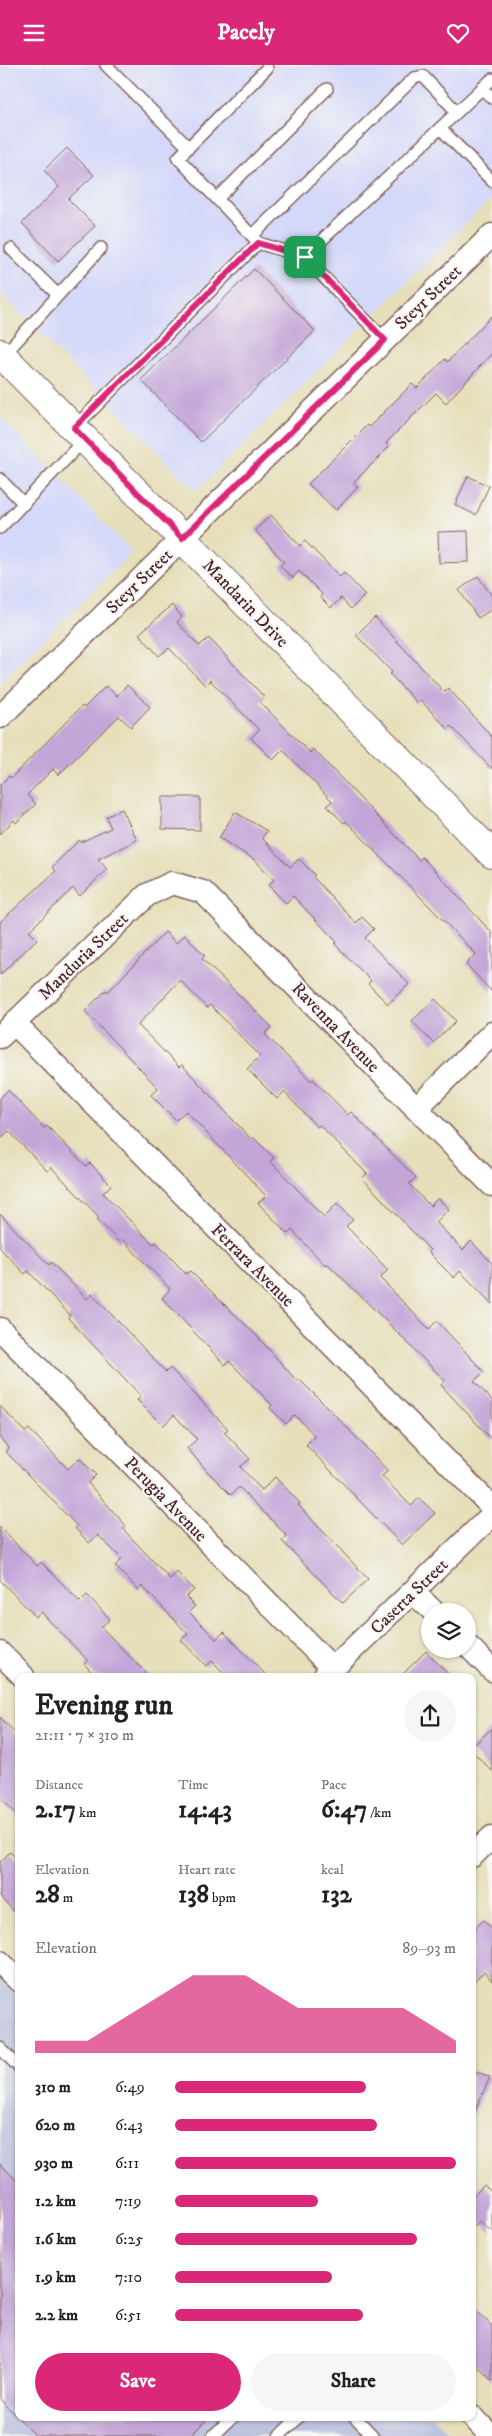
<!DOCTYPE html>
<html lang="en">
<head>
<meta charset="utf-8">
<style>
  body { margin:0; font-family:"IM FELL DW Pica",serif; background:#f6f6f6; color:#202124; height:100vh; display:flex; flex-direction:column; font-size:19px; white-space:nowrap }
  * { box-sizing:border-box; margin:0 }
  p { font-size:16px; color:#757577 }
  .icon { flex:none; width:28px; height:28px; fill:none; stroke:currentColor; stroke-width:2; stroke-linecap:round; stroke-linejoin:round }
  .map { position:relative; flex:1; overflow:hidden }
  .details { position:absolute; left:15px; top:1608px; width:461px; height:748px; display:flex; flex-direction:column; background:#fff; border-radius:10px; box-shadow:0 1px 4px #0004 }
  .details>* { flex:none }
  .controls { position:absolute; left:421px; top:1538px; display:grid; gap:10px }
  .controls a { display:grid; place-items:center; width:55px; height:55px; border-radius:50%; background:#fff; box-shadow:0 1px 4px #0004; font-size:25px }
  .pin { position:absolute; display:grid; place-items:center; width:42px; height:42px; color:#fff; margin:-21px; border-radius:10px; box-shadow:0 2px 8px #0006 }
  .round { display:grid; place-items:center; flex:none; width:52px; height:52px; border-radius:26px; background:#f6f6f6 }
  .overview { display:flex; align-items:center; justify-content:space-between; height:85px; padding:0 20px }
  h1 { font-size:28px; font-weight:700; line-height:38px }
  .stats { display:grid; grid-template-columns:repeat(3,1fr); gap:8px; height:85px; padding:5px 20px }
  .stats div { display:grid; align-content:center }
  .stats b { font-size:25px; font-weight:700 }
  .stats small { font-size:14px; font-weight:400 }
  .stats p { font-size:14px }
  .chart { height:140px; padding:10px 20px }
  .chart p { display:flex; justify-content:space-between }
  .chart svg { width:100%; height:90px; margin-top:5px; fill:#db2777; opacity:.7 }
  .button { display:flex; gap:10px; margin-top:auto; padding:10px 20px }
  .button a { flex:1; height:58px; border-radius:30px; background:#db2777; color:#fff; font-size:20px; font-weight:700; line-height:58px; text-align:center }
  .button a+a { background:#f6f6f6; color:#202124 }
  ul { padding:0 20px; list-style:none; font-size:16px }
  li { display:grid; grid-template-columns:80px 60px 1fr; align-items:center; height:38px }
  li i { height:12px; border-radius:6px; background:#db2777 }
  header { display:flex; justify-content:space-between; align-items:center; height:65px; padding:0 20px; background:#db2777; color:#fff; font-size:22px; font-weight:700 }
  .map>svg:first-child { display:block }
  .built { fill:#d4d8f9 }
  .industrial { fill:#bdc3de }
  .building { fill:#c3a6d8 }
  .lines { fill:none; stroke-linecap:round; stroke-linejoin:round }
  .service-casing { stroke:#81625d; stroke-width:14 }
  .minor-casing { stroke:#81625d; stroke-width:25 }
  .tertiary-casing { stroke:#81625d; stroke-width:30 }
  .service { stroke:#fff; stroke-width:11 }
  .minor { stroke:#fff; stroke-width:22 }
  .tertiary { stroke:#fff; stroke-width:28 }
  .route-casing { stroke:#fff; stroke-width:10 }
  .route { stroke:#db2777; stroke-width:6 }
  .labels { text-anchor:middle; stroke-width:4.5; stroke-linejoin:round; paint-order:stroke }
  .street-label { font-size:18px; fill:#4a1f2b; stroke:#f6f6f2 }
</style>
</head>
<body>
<header><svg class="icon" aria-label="menu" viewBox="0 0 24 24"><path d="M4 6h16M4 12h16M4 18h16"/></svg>Pacely<svg class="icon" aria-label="heart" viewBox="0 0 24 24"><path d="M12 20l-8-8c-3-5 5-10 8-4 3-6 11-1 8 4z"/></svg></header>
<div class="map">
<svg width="492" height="2371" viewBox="0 0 492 2371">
  <rect width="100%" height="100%" fill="#f6f6f2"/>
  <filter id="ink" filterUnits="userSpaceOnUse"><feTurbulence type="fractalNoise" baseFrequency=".02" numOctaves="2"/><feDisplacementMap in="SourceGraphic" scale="10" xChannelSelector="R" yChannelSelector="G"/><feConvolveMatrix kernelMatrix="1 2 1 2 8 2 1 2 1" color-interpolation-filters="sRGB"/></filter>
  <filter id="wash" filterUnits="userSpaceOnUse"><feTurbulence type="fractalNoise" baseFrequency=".0096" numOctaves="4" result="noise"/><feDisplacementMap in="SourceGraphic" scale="20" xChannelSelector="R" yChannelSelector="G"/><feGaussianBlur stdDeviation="1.12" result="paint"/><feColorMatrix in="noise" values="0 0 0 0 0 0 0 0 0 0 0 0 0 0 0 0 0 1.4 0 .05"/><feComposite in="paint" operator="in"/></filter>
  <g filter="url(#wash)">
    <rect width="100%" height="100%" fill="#e6dfba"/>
    <g class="built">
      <polygon points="0,0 492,0 492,133 196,426 0,228"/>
      <polygon points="0,351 132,487 0,617"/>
    </g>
    <polygon class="industrial" points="0,1914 19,1933 19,2351 432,2351 452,2371 0,2371"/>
    <g id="blocks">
      <g class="building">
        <polygon points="67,83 94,110 68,134 95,161 58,196 22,158 59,122 44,105"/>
        <polygon points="254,204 315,266 201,377 141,315"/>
        <polygon points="492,251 492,288 446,338 436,328 386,378 389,382 353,418 358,422 336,445 308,419 367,360 369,362 412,319 417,323 445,294 447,297"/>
        <polygon points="468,411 489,421 476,450 455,440"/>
        <polygon points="271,450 300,481 305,476 340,512 344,508 365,530 351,544 341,533 331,543 320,532 322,529 299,506 293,513 280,501 284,497 255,465"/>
        <polygon points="468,466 469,497 439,498 438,467"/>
        <polygon points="478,511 492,531 492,544 478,553 459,525"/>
        <polygon points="172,540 182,552 177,557 199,581 209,573 264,632 260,637 310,688 313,684 419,795 422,792 492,868 492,927 466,899 476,889 346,756 344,758 327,741 332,736 283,685 273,695 251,673 259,665 210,615 205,620 169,583 159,591 139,569"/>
        <polygon points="375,552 444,627 448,623 492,672 492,704 451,661 448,664 420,635 417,638 390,609 392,607 356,570"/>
        <polygon points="127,620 150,642 131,662 119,651 58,710 53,704 27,730 36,739 16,758 14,755 0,769 0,720 9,711 11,713 82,641 84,643 106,621 117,631"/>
        <polygon points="162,732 200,732 200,765 162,764"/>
        <polygon points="122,744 137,775 98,794 107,804 80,831 73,823 29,866 37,874 0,910 0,857 56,806 52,802 79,775 81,777 111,763 106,752"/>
        <polygon points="235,747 267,766 262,773 290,802 299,794 315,810 313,812 356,858 362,852 374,864 365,873 409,919 388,939 368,919 371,916 335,879 337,877 293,831 286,838 268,820 274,815 255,795 219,773"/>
        <polygon points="165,867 176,878 185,870 205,891 202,894 272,962 265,969 311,1016 313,1014 348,1050 351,1047 416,1113 409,1119 430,1141 438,1133 449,1144 436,1157 463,1185 471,1176 492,1198 492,1239 460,1206 454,1213 428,1187 430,1185 362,1113 367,1109 320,1060 317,1062 284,1027 277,1034 247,1004 260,991 210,940 207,943 180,915 138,960 179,1002 182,1000 251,1074 253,1072 274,1093 270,1096 324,1152 337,1138 353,1155 346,1161 388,1205 380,1213 429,1264 437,1256 484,1307 474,1316 492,1335 492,1375 441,1320 445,1316 393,1263 327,1198 325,1200 292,1165 288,1169 258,1138 266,1131 186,1046 176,1055 151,1030 158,1023 85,946 106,925 108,927"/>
        <polygon points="435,934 456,956 433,978 412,956"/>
        <polygon points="8,1025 44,1063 47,1061 86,1101 90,1098 111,1120 103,1128 153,1179 156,1177 186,1209 190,1206 256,1270 297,1316 299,1314 336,1351 388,1406 382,1411 411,1441 419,1433 435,1448 402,1480 306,1380 315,1371 295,1350 286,1359 270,1343 272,1340 229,1296 225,1300 162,1233 170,1224 122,1174 119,1177 97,1154 99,1152 51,1102 47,1106 9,1066 0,1074 0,1033"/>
        <polygon points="0,1149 49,1200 51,1197 87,1234 92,1229 166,1307 170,1303 228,1364 224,1367 250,1394 240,1402 262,1425 275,1412 300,1438 298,1440 368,1514 343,1538 282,1476 287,1471 239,1422 231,1430 207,1406 187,1383 197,1374 174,1350 163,1361 137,1335 141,1331 68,1253 70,1250 28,1206 25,1209 0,1183"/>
        <polygon points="0,1341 25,1367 29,1364 68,1404 79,1393 96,1410 88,1418 126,1461 123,1464 170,1514 177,1507 194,1525 186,1532 195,1541 189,1547 216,1574 224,1567 267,1611 227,1611 212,1596 206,1601 181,1575 188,1569 142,1521 138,1525 115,1501 122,1494 98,1470 89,1478 75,1463 77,1461 6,1387 9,1383 0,1373"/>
        <polygon points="0,1462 37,1501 41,1497 80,1537 87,1530 110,1554 101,1562 149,1611 96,1611 84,1599 88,1596 41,1547 36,1552 0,1515"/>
        <polygon points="426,1586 450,1611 401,1611"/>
        <polygon points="0,1652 19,1672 19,1752 0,1732"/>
        <polygon points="492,1663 492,1706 472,1686 472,1682"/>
        <polygon points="10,1787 19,1796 19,1852 0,1832 0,1797"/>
        <polygon points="484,1855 492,1864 492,1916 484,1907 472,1918 472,1866"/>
        <polygon points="472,2005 490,2012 472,2053"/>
        <polygon points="0,2099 19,2118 19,2351 210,2351 190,2371 36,2371 0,2334"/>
        <polygon points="484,2120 492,2128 492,2167 480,2156 472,2163 472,2132"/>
        <polygon points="472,2241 492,2261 492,2316 472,2296"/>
      </g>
    </g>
  </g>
  <g filter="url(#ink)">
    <use href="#blocks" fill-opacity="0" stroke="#81625d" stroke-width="1"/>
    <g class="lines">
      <g class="service-casing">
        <g id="service">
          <polyline points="106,0 188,82"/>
          <polyline points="482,23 492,33"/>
          <polyline points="440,63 492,116"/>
          <polyline points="217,134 327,24"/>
          <polyline points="252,171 414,13 423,11 457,47"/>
          <polyline points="257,176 178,93 267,3"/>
          <polyline points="11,184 57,229"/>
          <polyline points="385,275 304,192 492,14"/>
          <polyline points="3,291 101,183"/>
          <polyline points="74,363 258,178 305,192"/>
          <polyline points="0,414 24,439"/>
          <polyline points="0,463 85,374"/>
          <polyline points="0,1983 19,2002"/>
          <polyline points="354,2351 373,2371"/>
          <polyline points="213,2371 234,2351"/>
          <polyline points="279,2371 300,2351"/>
        </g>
      </g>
      <g class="minor-casing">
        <g id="minor">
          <polyline points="0,652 492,170"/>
          <polyline points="14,958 492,1442"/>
          <polyline points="0,972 147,830 172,818 203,827 492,1120"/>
          <polyline points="416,1044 492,968"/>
          <polyline points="0,1264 333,1604"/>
          <polyline points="413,1527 433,1546"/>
          <polyline points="468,1581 492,1605"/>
          <polyline points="0,1588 23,1611"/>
          <polyline points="325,1611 492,1450"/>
          <polyline points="472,1791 492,1772"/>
          <polyline points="0,1897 19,1916"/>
          <polyline points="472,2351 491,2371"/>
        </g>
      </g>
      <g class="tertiary-casing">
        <polyline id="tertiary" points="0,288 492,789"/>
      </g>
      <use href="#service" class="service"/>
      <use href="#minor" class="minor"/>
      <use href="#tertiary" class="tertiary"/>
    </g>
  </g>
  <g class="lines" filter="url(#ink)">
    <g class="route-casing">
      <polygon id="route" points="258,178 305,192 385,275 182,473 74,363"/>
    </g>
    <use href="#route" class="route"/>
  </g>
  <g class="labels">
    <g class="street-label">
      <text transform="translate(428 232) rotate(-44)" y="6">Steyr Street</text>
      <text transform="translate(139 516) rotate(-44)" y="6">Steyr Street</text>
      <text transform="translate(246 538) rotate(46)" y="6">Mandarin Drive</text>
      <text transform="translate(83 891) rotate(-44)" y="6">Manduria Street</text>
      <text transform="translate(336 962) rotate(46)" y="6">Ravenna Avenue</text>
      <text transform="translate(253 1200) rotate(45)" y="6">Ferrara Avenue</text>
      <text transform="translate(166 1434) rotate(46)" y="6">Perugia Avenue</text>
      <text transform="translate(409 1531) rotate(-44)" y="6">Caserta Street</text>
    </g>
  </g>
</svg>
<div class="controls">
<a><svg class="icon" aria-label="layers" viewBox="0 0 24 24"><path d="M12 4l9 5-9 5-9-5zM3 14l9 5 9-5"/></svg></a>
</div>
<div class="pin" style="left:305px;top:192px;background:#1e9e55"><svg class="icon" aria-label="arrive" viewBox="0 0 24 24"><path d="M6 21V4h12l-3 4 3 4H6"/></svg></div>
<section class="details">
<div class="overview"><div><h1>Evening run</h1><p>21:11 · 7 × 310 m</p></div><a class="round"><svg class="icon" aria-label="share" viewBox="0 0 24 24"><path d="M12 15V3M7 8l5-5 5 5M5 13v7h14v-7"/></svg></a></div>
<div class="stats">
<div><p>Distance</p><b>2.17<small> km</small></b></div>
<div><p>Time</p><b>14:43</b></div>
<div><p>Pace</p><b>6:47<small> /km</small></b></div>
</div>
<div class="stats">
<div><p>Elevation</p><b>28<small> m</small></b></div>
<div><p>Heart rate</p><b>138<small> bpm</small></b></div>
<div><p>kcal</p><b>132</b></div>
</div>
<div class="chart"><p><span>Elevation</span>89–93 m</p>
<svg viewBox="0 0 160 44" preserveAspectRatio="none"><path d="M0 44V38L10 38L20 38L30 30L40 22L50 14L60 6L70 6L80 6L90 14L100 22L110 22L120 22L130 22L140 22L150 30L160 38V44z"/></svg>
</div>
<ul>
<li><b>310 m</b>6:49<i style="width:68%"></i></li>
<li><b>620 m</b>6:43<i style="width:72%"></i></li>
<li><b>930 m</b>6:11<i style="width:100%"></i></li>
<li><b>1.2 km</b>7:19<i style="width:51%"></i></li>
<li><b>1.6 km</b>6:25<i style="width:86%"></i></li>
<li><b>1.9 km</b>7:10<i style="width:56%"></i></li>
<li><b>2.2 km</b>6:51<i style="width:67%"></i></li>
</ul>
<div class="button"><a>Save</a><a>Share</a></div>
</section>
</div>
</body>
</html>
